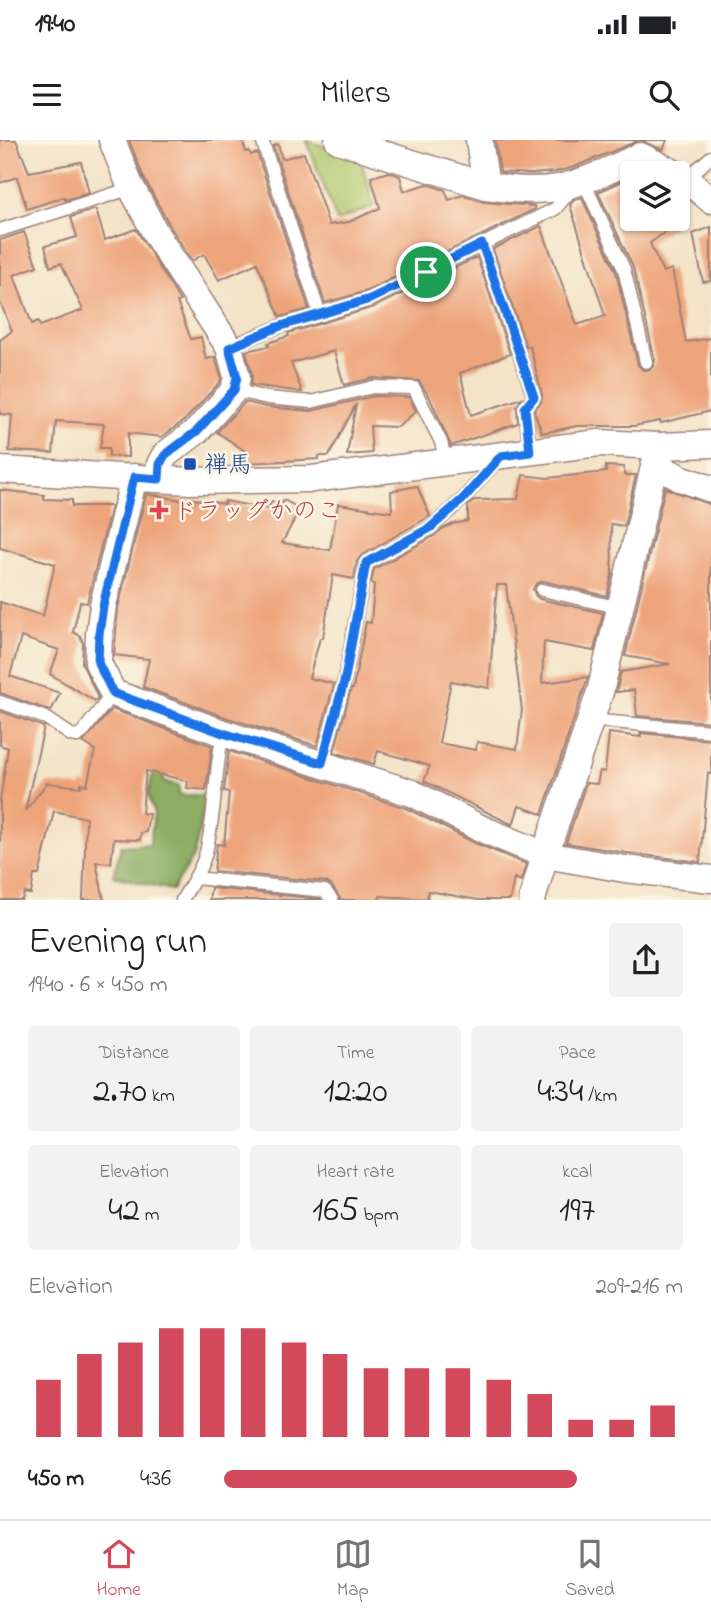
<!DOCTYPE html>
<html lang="en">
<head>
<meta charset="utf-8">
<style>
  body { margin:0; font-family:"Indie Flower","Klee One",sans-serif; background:#f2f2f2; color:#202124; height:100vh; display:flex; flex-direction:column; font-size:26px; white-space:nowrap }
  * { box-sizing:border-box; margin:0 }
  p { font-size:23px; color:#757577 }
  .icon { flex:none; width:38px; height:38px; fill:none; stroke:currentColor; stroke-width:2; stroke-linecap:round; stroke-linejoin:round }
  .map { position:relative; height:760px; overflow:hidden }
  .details { display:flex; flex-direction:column; background:#fff; flex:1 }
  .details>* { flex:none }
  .tools { position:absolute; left:620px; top:21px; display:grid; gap:14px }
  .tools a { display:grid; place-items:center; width:70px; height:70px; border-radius:7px; background:#fff; box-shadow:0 2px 5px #0004; font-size:35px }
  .pin { position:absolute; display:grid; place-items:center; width:60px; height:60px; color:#fff; margin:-30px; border:4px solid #fff; border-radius:50%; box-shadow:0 2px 7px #0007 }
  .round { display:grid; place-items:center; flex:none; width:74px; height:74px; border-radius:7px; background:#f2f2f2 }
  .overview { display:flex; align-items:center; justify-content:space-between; height:119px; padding:0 28px }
  h1 { font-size:38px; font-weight:600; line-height:52px }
  .metrics { display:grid; grid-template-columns:repeat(3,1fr); gap:10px; height:119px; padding:7px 28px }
  .metrics div { display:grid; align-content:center; border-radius:7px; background:#f2f2f2; text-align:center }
  .metrics b { font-size:35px; font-weight:600 }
  .metrics small { font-size:19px; font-weight:400 }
  .metrics p { font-size:19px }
  .chart { height:196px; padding:14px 28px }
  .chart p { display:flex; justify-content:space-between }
  .chart svg { width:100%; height:126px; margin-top:7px; stroke:#d1495b; stroke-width:6 }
  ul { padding:0 28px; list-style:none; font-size:23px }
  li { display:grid; grid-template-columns:112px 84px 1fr; align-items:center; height:52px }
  li i { height:18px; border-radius:9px; background:#d1495b }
  .status { display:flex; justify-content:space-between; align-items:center; height:49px; padding:0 35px; background:#fff; direction:ltr }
  .status svg { height:19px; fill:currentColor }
  header { display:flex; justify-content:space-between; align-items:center; height:91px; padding:0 28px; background:#fff; font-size:32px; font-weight:600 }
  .tab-bar { display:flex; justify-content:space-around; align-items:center; height:98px; border-top:2px solid #e0e0e0; background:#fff; font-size:19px; color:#757577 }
  .tab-bar a { display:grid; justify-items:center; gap:4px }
  .tab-bar .selected { color:#d1495b }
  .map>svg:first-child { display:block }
  .green { fill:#b0c96f; stroke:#7d744d; stroke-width:2 }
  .forest { fill:#8cad62; stroke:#6b6646; stroke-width:2 }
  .building { fill:#eea47a; fill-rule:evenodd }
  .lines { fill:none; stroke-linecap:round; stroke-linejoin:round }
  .service-casing { stroke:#9e8179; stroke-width:15 }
  .minor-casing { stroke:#9e8179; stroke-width:29 }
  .service { stroke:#fff; stroke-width:12 }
  .minor { stroke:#fff; stroke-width:26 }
  .route-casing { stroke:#fff; stroke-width:14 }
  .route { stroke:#1a73e8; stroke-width:9 }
  .transit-dot { fill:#1a4fb4; stroke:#fcf5e5; stroke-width:2.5 }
  .health-dot { fill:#e0444e; stroke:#fcf5e5; stroke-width:2.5 }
  .labels { text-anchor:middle; stroke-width:5; stroke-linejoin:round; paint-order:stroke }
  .transit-label { font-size:24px; fill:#164399; stroke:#fcf5e5; text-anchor:start }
  .health-label { font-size:24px; fill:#be3a42; stroke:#fcf5e5; text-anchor:start }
</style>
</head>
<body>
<div class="status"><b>19:40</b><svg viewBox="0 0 49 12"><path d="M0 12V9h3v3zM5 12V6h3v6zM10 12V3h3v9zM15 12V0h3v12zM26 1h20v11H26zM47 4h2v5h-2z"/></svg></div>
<header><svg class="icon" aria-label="menu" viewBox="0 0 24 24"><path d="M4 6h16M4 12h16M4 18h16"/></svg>Milers<svg class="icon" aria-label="search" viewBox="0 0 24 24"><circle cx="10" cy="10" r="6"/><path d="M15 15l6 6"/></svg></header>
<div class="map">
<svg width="711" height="760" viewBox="0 0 711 760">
  <rect width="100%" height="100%" fill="#fcf5e5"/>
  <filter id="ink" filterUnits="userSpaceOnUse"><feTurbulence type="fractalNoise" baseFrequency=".0143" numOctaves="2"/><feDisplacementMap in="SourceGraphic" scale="14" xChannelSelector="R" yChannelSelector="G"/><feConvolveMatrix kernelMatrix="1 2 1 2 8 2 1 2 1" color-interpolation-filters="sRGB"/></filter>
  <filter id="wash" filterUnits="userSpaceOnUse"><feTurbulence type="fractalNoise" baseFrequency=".00686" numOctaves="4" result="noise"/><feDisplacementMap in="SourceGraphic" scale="28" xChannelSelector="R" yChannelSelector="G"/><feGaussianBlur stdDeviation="1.57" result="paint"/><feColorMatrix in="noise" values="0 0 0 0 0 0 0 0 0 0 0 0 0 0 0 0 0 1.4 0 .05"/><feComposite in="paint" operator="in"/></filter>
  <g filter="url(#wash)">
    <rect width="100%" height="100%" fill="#f3e3c7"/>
    <polygon class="green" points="307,1 360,17 374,66 337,81"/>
    <polygon class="forest" points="155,623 168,627 163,642 179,645 179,655 207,655 194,715 172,750 113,736 121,706 150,704 154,672 148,655"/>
    <g id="blocks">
      <g class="building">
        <polygon points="0,0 16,0 29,32 81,22 89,53 65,60 64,57 27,69 17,37 0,43"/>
        <polygon points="129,0 242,0 246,12 249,11 251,15 257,13 309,169 280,177 257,123 219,140 204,114 192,121 171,88 143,36"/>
        <polygon points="495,0 667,0 663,10 640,0 574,27 555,32 531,34 500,32"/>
        <polygon points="278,4 282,19 304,13 329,85 349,82 380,68 371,37 389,32 400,36 404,51 427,44 445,50 449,60 463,55 484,62 534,66 535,69 367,151 325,163 273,6"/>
        <polygon points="632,37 632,79 641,79 644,84 654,79 683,79 650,103 663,132 672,129 686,202 711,198 711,271 661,283 660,281 634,286 577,286 542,293 534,271 541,262 542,255 530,206 526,207 493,109 541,86 577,185 605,176 570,65 574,60 582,58 616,132 638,225 643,230 649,230 654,225 655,220 633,127 598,52"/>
        <polygon points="93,70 96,70 105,100 136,89 180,161 177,162 191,199 201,197 206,219 215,217 221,237 220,242 186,279 162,297 128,293 128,317 109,316 109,308 100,308 104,284 56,281 53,313 9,311 12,275 0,274 0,200 12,191 0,162 0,100 24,92 37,126 14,135 32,184 38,181 40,186 83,170 61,123 50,127 45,106 77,97 71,77"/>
        <polygon points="711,87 711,141 703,142 693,94"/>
        <polygon points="477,117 510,214 460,233 471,275 522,258 517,266 518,283 451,306 430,258 419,241 373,238 344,245 334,211 291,223 302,252 251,245 252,234 246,211 269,206 268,203 289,196 288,193 374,167"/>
        <polygon points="374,256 409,257 416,271 398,287 370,286 372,313 347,315 356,264 329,316 319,316 319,319 245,323 245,311 217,292 245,262 266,267 311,271"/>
        <path d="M606,326L624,327V335H636L624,386L611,384L612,435L607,456L543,441L536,444L533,449L536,456L540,459L603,473L594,511L544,502L542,543L588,537L542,674L519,666L513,685L424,641L430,626L378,611L374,624L334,612L351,549H353L366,482L371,483L374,445L371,442L374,429L434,396L442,389L453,384L468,381V366L474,360L518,359L523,335L547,338L606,332ZM497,445H506L522,570L517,609L477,602L476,610L439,603L451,541L489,548Z"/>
        <polygon points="417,346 430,376 361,416 357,421 354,439 333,435 323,498 320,498 309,538 334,544 317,606 228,578 143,547 149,519 114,515 118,468 146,354 194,362 194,359 225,364 225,361 268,369 272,361 281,365 284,360 300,369 282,403 330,410 338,364 392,372 391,351"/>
        <polygon points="665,348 709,364 711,368 711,582 637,576 634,550 616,552 621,532 670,524 625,516"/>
        <polygon points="0,350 44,355 44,359 72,360 72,366 111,366 87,463 80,462 73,492 80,496 83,503 82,523 98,558 95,561 50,534 59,510 21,497 10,536 60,553 51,571 0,553 0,462 43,476 55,424 0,408"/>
        <polygon points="112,569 212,606 206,650 187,648 188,641 146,631 142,673 149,674 146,692 141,693 140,700 114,699 111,723 96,722 104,760 83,760 86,678 54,671 39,735 34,735 31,754 24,753 22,760 0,760 0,661 8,608 0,605 0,571 44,587 25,671 47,643 81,647 81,644 87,645 95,610 83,602"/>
        <polygon points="609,593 641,597 640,593 711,600 711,634 708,633 700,722 627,713 566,703 586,643 597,644 600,631 605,632"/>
        <polygon points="229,611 406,668 475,703 526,724 521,741 514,738 510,760 478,760 428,751 427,759 380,756 379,760 341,760 332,746 326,742 214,731 217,704 224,705 229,652 224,651"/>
        <polygon points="211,748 320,759 321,760 209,760"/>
      </g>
    </g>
  </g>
  <g filter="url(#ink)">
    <use href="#blocks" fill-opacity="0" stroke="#9e8179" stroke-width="2"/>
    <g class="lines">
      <g class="service-casing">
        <g id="service">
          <polyline points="262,0 320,175"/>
          <polyline points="686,39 711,17"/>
          <polyline points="583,40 624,129 646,222"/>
          <polyline points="0,90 132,48"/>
          <polyline points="482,105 534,257 525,268 530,312"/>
          <polyline points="229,207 278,187 370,159 555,69 572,49"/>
          <polyline points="234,250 267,258 311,262 373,247 414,248 441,302 446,323"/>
          <polyline points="542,450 621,468"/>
          <polyline points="0,562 46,578 71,595 77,596 82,593 113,553"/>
          <polyline points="590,580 711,591"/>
          <polyline points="322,623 345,538 366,423 430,388 463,359 498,319"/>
          <polyline points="195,738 325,751 332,760"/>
          <path d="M182,760C190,746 200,732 205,716C216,676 214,634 223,593"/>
        </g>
      </g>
      <g class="minor-casing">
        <g id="minor">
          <polyline points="112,0 129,43 157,96 229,207 237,237 234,250 197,291 165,315 160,324 159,339"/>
          <polyline points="338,0 486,46"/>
          <path d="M479,0L486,46C509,49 534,52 558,48C586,42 614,28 640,16L674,33"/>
          <polyline points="677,35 686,39 711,60"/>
          <polyline points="656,325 680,338 711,349"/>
          <polyline points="0,330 190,341 312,339 599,303 659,306 711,304"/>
          <polyline points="134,337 103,465 99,494 98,523 113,553 223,593 412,653 482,689 545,715 625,729 711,739"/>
          <polyline points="532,760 545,715 600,552 659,306"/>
        </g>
      </g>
      <use href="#service" class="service"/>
      <use href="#minor" class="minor"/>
    </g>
  </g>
  <g class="lines" filter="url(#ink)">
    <g class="route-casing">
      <polygon id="route" points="482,104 534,257 525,268 530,312 501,316 463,359 430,388 366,423 345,538 322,623 223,593 113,553 98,523 99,494 103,466 134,337 159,339 160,324 165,315 197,291 234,250 237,237 229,208 278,187 370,159"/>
    </g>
    <use href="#route" class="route"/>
  </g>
  <rect class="transit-dot" x="183" y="317" width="14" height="14" rx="3.5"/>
  <path class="health-dot" d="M155.5 359.5h7v7h7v7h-7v7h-7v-7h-7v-7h7z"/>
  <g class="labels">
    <g class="transit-label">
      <text x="204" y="332">禅馬</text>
    </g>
    <g class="health-label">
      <text x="173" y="378">ドラッグかのこ</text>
    </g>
  </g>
</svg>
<div class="tools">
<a><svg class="icon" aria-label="layers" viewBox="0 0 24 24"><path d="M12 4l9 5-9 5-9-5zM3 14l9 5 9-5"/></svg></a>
</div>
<div class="pin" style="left:426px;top:132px;background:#1e9e55"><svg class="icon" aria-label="arrive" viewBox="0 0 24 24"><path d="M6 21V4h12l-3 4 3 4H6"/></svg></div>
</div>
<section class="details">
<div class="overview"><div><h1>Evening run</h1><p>19:40 · 6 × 450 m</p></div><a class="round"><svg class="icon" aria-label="share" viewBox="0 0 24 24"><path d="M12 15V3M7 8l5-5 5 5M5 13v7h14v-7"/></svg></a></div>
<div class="metrics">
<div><p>Distance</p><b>2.70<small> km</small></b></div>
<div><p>Time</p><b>12:20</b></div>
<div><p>Pace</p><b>4:34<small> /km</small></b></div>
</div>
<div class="metrics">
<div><p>Elevation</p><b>42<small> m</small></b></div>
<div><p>Heart rate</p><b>165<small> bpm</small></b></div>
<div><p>kcal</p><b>197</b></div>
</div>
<div class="chart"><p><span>Elevation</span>209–216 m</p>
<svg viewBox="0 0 160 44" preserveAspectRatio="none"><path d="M5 44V24M15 44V15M25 44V11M35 44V6M45 44V6M55 44V6M65 44V11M75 44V15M85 44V20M95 44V20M105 44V20M115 44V24M125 44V29M135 44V38M145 44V38M155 44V33"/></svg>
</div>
<ul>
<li><b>450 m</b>4:36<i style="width:77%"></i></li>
</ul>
</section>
<nav class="tab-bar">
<a class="selected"><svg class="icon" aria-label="home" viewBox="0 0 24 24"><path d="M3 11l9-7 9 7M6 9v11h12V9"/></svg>Home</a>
<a><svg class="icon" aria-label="map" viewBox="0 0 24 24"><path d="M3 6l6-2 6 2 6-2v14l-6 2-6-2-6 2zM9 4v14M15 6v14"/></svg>Map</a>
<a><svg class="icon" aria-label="saved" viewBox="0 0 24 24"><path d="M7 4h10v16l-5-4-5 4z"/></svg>Saved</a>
</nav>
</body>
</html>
